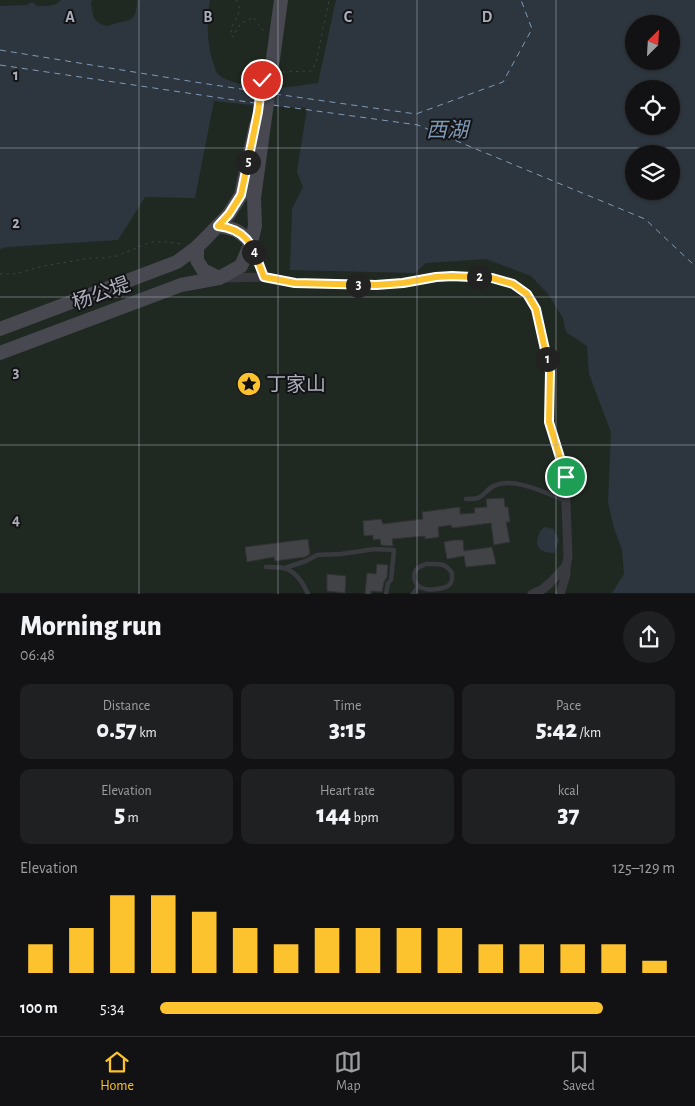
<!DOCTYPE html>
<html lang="en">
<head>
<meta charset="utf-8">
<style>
  body { margin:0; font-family:"Alegreya Sans","Noto Sans SC",sans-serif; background:#1f2022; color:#f1f3f6; height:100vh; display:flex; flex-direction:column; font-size:19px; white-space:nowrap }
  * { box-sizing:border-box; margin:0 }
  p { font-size:16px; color:#9c9ea0 }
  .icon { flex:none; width:28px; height:28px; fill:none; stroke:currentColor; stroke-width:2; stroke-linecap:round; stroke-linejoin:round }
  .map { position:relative; height:594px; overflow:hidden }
  .details { display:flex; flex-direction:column; background:#121214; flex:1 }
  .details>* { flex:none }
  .needle { width:32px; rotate:24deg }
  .fabs { position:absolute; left:625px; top:15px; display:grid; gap:10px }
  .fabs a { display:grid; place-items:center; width:55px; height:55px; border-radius:50%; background:#121214; box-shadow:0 1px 4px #0004,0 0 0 1px #313234; font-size:25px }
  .pin { position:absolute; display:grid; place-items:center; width:42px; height:42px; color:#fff; margin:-21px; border:2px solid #fff; border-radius:50%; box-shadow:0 1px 5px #0007 }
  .km { position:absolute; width:25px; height:25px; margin:-12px; border-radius:50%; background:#222; color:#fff; font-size:14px; line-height:25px; text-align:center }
  .round { display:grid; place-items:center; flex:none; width:52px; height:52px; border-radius:26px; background:#1f2022 }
  .summary { display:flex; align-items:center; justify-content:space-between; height:85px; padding:0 20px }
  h1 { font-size:28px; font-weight:800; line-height:38px }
  .stats { display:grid; grid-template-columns:repeat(3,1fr); gap:8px; height:85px; padding:5px 20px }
  .stats div { display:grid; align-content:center; border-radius:10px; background:#1f2022; text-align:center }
  .stats b { font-size:25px; font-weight:800 }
  .stats small { font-size:14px; font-weight:400 }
  .stats p { font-size:14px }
  .chart { height:140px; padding:10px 20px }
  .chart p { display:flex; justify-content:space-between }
  .chart svg { width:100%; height:90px; margin-top:5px; stroke:#fcc32e; stroke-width:6 }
  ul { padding:0 20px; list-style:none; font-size:16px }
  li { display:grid; grid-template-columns:80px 60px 1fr; align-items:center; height:38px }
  li i { height:12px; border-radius:6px; background:#fcc32e }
  .menu { display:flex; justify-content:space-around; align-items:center; height:70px; border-top:1px solid #313234; background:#121214; font-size:14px; color:#9c9ea0 }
  .menu a { display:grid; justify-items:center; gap:2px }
  .menu .on { color:#fcc32e }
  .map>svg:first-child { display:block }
  .green { fill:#202921; fill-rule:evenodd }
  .water { fill:#2d363f; fill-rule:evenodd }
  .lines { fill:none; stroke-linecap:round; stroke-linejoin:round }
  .ferry { stroke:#7f9ab7; stroke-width:1; stroke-dasharray:6 5; stroke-linecap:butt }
  .building { fill:#424347; stroke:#323237 }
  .path { stroke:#3f4147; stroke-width:1; stroke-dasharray:2.5 4; stroke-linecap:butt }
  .lane { stroke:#393a40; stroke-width:4.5 }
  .street { stroke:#393a40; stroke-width:9 }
  .secondary { stroke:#474850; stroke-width:14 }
  .route-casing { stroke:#fff; stroke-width:10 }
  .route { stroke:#fcc32e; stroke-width:6 }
  .grid { fill:none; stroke:#aaaebb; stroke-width:1; stroke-opacity:0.55 }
  .labels { text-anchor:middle; stroke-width:4; stroke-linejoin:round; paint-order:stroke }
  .street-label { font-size:20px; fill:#aaaebb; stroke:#131315 }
  .poi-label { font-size:20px; fill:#aaaebb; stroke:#131315; text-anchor:start }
  .water-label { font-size:21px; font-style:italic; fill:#7f9ab7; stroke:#131315 }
  .grid-label { font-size:16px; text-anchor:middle; font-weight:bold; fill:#aaaebb; stroke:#131315; stroke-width:4; stroke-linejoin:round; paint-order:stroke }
</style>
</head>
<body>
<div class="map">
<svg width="695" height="594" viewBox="0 0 695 594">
  <rect width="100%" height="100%" fill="#18181a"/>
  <path class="green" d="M0,0H695V593H0ZM634,24H671V61H634ZM634,89H671V126H634ZM634,154H671V191H634Z"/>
  <g class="water">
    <path d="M61,0H92L91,3C93,17 93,23 108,26C126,18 137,27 137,0H210C206,21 207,45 214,65C215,68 215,70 217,73C225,83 259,89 272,88C287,88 303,85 318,83L336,0H695V593H612L624,574L622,550L614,528L608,502L611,432L589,374L587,346L566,332L563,318L548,294L531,276L486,259L426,263L415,273L290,270L292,209L303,187L297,172L307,108L262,106L214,101L195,198L145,197L118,240L7,247L0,249V6L27,5L32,2L37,6C46,6 55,7 61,0ZM634,24H671V61H634ZM634,89H671V126H634ZM634,154H671V191H634Z"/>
    <path d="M545,527L553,529L559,540L554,553C543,553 534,548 538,537C540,532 540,530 545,527Z"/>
  </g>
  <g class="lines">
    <g class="ferry">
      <polyline points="0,50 201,83 261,92"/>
      <polyline points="0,65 261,104"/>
      <polyline points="275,94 416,114 503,82 532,29 521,0"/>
      <polyline points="273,105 418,125 645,219 695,266"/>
    </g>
  </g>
  <g class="building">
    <polygon points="504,498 505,507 508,507 510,522 506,522 510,542 494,545 491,523 452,528 451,525 438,527 439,537 425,539 425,536 392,539 393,546 391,546 381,545 380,539 373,540 373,535 364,536 363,521 381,519 383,524 423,519 422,512 460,507 460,514 475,513 474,508 487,507 486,499"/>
    <polygon points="308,539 310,554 305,557 275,561 274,557 247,562 245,547"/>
    <polygon points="454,540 463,540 464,551 492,547 496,564 466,567 464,556 447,559 444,542"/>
    <polygon points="377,564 388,565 387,577 384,582 382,592 371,591 371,594 365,594 367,573 376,574"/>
    <polygon points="327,574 346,576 345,593 327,591"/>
  </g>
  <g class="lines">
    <g class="path">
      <path d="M236,0C246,14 230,20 231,36L233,37C235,32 238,26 242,23C246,21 249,20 253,17L266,34"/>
      <polyline points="283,72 311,71 316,63 329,0"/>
      <polyline points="0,274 15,274 43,266 91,258 104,258 117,256 151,242 168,242 182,244"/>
    </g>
    <g class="lane">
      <path d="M466,499C469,499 475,499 478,498C484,496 488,488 494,486C513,476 548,494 566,501"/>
      <path d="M426,564C438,564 445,562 452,573C452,577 453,581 450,584C445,590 426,591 420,587C413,583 412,572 419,567C420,566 425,565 426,564Z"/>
      <path d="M266,567C272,567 278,567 283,568C295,570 303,583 308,594"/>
      <polyline points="285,568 306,561 317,555 341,554 375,549 394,550 391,580 388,583 386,594"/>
      <polyline points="413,594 418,586"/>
    </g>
    <g class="street">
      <polyline points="251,243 264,277"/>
      <polyline points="224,278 264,277 295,283 376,285 403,283 436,277 492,278 503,280 513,283 527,294 535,309 550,372 549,422 565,477 568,557 566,566 550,583 543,589 532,594"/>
      <polyline points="560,594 566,575 566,566"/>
    </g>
    <g class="secondary">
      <path d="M218,226C234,228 240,231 251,243"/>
      <polyline points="197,247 197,260 203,270 219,278"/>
      <polyline points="0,329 177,262 197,247 208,236 229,214 241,195 256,125"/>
      <polyline points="0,353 181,285 219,278 241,266 251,243 255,226 254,198 281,0"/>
    </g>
  </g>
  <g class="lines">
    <g class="route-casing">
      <path id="route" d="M262,80L258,112L241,195L229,214L218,226C251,230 253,250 264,277L295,283L376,285L403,283L436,277L452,276L492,278L513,284L527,294L536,309L550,372L549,422L566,477"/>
    </g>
    <use href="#route" class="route"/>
  </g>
  <path class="grid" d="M139,0V594M278,0V594M417,0V594M556,0V594M0,148H695M0,297H695M0,445H695"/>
  <defs>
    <g id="sight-disc" transform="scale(1.25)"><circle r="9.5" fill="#fcc32e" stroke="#131315"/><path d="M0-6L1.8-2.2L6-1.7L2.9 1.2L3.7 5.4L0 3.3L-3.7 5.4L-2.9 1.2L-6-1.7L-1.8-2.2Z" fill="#111"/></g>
  </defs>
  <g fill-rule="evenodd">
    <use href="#sight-disc" x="249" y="384"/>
  </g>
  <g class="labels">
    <g class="street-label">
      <text transform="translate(101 293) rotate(-20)" y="7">杨公堤</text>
    </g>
    <g class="poi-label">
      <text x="266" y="391">丁家山</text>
    </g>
    <g class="water-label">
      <text x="447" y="137">西湖</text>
    </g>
  </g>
  <g class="grid-label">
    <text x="70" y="22">A</text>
    <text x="208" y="22">B</text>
    <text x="348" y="22">C</text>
    <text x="487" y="22">D</text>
    <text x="16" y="80">1</text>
    <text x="16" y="228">2</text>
    <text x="16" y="377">3</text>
    <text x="16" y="525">4</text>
  </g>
</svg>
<div class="fabs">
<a><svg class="needle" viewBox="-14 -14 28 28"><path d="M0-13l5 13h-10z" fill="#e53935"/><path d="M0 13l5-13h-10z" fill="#9c9ea0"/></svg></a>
<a><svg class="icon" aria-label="locate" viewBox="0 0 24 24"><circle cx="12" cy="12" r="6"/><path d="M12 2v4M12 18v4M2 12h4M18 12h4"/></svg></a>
<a><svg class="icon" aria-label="layers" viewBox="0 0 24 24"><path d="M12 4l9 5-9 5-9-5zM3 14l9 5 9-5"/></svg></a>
</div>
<div class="pin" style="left:566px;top:477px;background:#1e9e55"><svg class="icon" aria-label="arrive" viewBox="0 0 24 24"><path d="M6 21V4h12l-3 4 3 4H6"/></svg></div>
<div class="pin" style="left:262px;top:80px;background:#d93025"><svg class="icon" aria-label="check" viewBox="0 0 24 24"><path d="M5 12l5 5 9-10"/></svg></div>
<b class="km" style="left:547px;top:359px">1</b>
<b class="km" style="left:479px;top:277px">2</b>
<b class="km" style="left:358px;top:285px">3</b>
<b class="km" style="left:254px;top:252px">4</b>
<b class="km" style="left:248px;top:162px">5</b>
</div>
<section class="details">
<div class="summary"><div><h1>Morning run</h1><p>06:48</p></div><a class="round"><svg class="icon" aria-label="share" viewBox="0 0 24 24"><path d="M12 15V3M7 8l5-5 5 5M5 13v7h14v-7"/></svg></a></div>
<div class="stats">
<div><p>Distance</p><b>0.57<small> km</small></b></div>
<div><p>Time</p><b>3:15</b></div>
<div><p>Pace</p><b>5:42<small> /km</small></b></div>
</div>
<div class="stats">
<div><p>Elevation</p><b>5<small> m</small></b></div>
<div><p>Heart rate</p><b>144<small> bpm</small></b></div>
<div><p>kcal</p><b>37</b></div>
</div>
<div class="chart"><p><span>Elevation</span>125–129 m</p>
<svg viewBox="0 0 160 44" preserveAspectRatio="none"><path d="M5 44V30M15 44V22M25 44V6M35 44V6M45 44V14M55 44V22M65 44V30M75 44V22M85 44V22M95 44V22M105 44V22M115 44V30M125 44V30M135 44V30M145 44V30M155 44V38"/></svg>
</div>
<ul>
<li><b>100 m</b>5:34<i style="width:86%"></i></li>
</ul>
</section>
<nav class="menu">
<a class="on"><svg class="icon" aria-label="home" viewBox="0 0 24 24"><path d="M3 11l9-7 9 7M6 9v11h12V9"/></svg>Home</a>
<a><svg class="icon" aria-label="map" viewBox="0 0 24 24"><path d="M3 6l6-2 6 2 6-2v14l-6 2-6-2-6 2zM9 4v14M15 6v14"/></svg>Map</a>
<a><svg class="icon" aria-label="saved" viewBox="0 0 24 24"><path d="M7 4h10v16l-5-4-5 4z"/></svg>Saved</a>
</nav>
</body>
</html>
